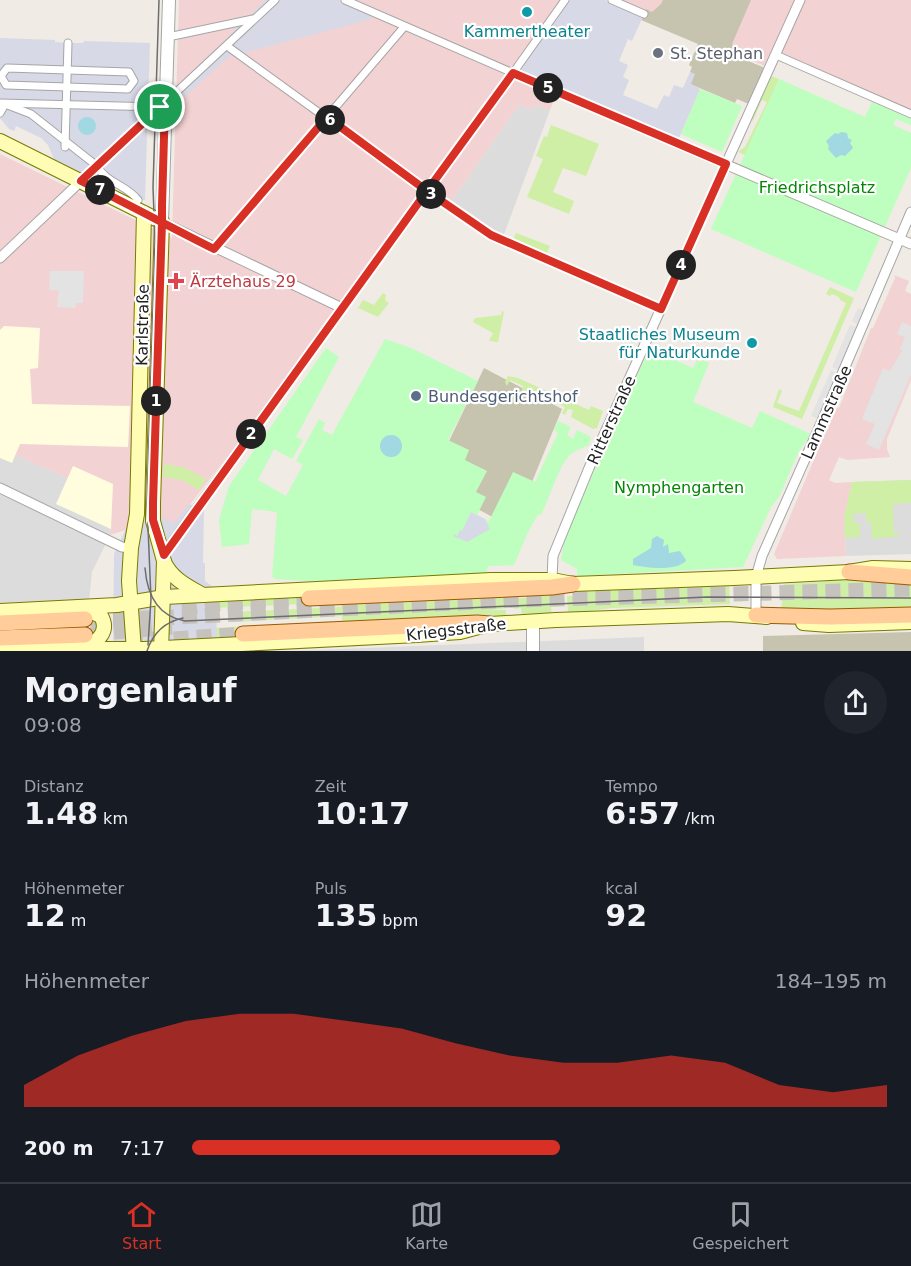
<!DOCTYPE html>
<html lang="de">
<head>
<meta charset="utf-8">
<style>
  body { margin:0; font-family:"DejaVu Sans",sans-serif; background:#20242c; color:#f1f3f6; height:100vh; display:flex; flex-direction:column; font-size:22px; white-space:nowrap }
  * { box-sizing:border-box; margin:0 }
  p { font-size:20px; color:#9ea1a6 }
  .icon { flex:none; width:33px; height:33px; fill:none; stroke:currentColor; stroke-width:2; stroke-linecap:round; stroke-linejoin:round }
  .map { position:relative; height:651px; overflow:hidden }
  .side { display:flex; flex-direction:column; background:#171b24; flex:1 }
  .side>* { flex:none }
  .pin { position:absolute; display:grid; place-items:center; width:51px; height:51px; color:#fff; margin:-26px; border:3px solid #fff; border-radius:50%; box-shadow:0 2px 6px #0007 }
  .km { position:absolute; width:30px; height:30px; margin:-15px; border-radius:50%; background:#222; color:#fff; font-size:16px; line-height:30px; text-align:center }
  .round { display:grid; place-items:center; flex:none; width:63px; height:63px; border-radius:32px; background:#20242c }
  .headline { display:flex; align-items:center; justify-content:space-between; height:102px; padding:0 24px }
  h1 { font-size:33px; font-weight:700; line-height:45px }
  .metrics { display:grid; grid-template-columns:repeat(3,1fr); gap:9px; height:102px; padding:6px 24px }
  .metrics div { display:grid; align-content:center }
  .metrics b { font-size:30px; font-weight:700 }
  .metrics small { font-size:16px; font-weight:400 }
  .metrics p { font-size:16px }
  .chart { height:168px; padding:12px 24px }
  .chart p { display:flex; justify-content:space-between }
  .chart svg { width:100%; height:108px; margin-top:6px; fill:#d93025; opacity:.7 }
  ul { padding:0 24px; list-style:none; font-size:20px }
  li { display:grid; grid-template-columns:96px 72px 1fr; align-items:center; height:45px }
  li i { height:15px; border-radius:8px; background:#d93025 }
  .menu { display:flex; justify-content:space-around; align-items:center; height:84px; border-top:2px solid #363941; background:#171b24; font-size:16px; color:#9ea1a6 }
  .menu a { display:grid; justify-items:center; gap:3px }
  .menu .current { color:#d93025 }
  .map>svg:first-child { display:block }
  .residential { fill:#dddcdc }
  .commercial { fill:#f3d2d3 }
  .education { fill:#fffdde }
  .construction { fill:#c6c4af }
  .grass { fill:#cfefa6 }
  .park { fill:#befebe }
  .parking { fill:#e3e3e3 }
  .plaza { fill:#d8d9e6 }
  .water { fill:#a1d8e2 }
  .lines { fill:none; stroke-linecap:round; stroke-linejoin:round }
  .primary-tunnel { stroke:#c6c2bd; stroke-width:15; stroke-dasharray:15 8; stroke-linecap:butt }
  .pedestrian-casing { stroke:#a6a6a6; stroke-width:9 }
  .minor-casing { stroke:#a6a6a6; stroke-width:11 }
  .tertiary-casing { stroke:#a6a6a6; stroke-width:14 }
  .secondary-casing { stroke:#777b00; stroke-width:16 }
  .primary-casing { stroke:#995b00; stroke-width:17 }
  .pedestrian { stroke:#fff; stroke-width:7 }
  .minor { stroke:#fff; stroke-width:9 }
  .tertiary { stroke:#fff; stroke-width:12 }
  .secondary { stroke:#fffdb4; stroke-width:14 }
  .primary { stroke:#ffcc9a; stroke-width:15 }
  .tram { stroke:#6d6d6d; stroke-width:1.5 }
  .route-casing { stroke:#fff; stroke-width:12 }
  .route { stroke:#d93025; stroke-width:8 }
  .culture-dot { fill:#0f9aa8; stroke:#fff; stroke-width:2 }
  .worship-dot { fill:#6b7280; stroke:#fff; stroke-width:2 }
  .health-dot { fill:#e0444e; stroke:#fff; stroke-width:2 }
  .service-dot { fill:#5c6f8a; stroke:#fff; stroke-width:2 }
  .labels { text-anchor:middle; stroke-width:4.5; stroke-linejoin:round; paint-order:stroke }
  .culture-label { font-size:16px; fill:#0d838f; stroke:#fff }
  .worship-label { font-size:16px; fill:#5b616d; stroke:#fff; text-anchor:start }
  .park-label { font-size:16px; fill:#028704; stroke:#fff }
  .health-label { font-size:16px; fill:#be3a42; stroke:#fff; text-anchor:start }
  .street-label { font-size:16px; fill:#1f1f1f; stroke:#fff }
  .service-label { font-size:16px; fill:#4e5e75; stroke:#fff; text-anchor:start }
</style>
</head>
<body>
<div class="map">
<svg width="911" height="651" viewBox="0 0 911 651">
  <rect width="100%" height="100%" fill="#f0ebe4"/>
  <g class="residential">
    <polygon points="519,105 533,110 535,105 550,110 502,240 448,206"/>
    <polygon points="0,448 112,498 110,535 92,572 89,601 0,603"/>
    <polygon points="911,480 911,554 846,556 844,518 852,482"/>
    <polygon points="644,637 644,651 291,651"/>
  </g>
  <g class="commercial">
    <polygon points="179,0 565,0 513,73 557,92 550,110 535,105 533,110 519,105 448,206 427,192 342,308 175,524 160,519 110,535 112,498 0,448 0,154 172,238"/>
    <polygon points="615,0 911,0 911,114 776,55 769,68"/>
    <polygon points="894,275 909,281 905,291 911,294 911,380 887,439 887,449 890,457 847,460 839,457 829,480 835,483 852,482 844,518 846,556 777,559 774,554 819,448 837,408 839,408 871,328 873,328 895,278"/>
  </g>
  <g class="education">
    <polygon points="4,326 40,328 38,368 30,369 32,404 130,406 128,447 20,444 12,463 0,458 0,330"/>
    <polygon points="73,466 113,484 111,529 56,504"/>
  </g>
  <g class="construction">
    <polygon points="663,0 751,0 732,44 739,48 736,56 765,68 749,104 737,99 735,103 690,84 694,74 690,72 692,67 689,65 698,44 641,20 646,9 652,12 661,4"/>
    <polygon points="484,368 562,409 520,511 500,521 429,483"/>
    <polygon points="911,632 911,651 763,651 763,636"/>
  </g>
  <g class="grass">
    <polygon points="771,76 779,79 745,155 738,152 745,147 767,102 762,100 753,121 751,120"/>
    <polygon points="551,125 599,144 586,176 563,168 553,192 574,201 569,214 527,197 543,159 536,156 544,136 547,137"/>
    <polygon points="516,233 550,246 547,253 513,240"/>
    <polygon points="830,287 854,298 802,419 773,407 779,389 782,391 777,403 799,411 846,303 840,300 839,297 832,294 830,296 826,294"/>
    <polygon points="383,293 386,295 385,300 389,303 378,317 358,308 363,300 374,305"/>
    <polygon points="502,311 504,312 498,342 489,341 493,333 473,322 475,318 501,315"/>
    <polygon points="508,376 518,378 589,410 591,406 603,411 597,428 593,429 571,417 573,410 568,409 565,415 562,413 565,407 548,399 545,404 541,403 544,397 528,389 524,395 521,393 523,386 510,380 507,386 505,382"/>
    <polygon points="164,464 183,467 206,479 199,490 182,480 163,477"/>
    <polygon points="911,480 911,503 893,504 894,533 899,533 899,536 872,539 871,522 866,522 866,513 853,514 854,523 860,523 860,537 845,538 844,518 852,482"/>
    <polygon points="837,578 911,580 911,610 781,612 784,584 823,582"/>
    <polygon points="729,583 730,604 612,608 568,614 567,596 577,596 577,588"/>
    <polygon points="558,589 559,607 551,607 552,616 522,617 521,608 514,609 513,598 527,598 527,590"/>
    <polygon points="505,590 506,608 490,610 506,610 506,618 242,639 187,641 213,628 342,621 342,616 232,622 231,612 341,607 341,602 215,608 186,603 272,599 293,594"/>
  </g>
  <g class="park">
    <polygon points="779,79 865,117 872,102 911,119 911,125 896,119 893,125 911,133 911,168 856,292 711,229"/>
    <polygon points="700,89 742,106 722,152 681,134"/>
    <path d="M385,339L411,348L478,381L448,440L469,450L465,460L487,471L476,492L486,497L477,515L489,521L513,472L535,482L558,433L554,430L558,421L571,427L567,435L573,439L577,430L591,437L589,445C582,448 573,451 568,457C559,467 548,501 541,515L538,514L528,532L514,565L488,566L486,574L307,581L276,579L272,577L277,512L252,509L249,544L222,547L219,520L229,486L326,348L339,357L296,437L303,440L292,459L274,449L258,480L286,496L303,465L296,461L319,419L325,423L322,430L332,435Z"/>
    <polygon points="649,349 693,368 697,360 701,362 703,360 709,363 693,402 752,428 760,411 811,434 799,451 779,497 771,507 743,567 577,576 577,569 561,560 565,536"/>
  </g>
  <g class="parking">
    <polygon points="50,271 84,271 83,303 76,303 75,308 57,307 59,290 49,290"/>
    <polygon points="858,308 865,311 818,419 811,416 831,370 837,373 839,370 832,367 850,325 856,327 858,325 852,321"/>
    <polygon points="902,322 911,326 911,375 879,450 866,444 875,424 862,419 883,368 890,371 902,351 900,349 905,337 897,334"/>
  </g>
  <g class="plaza">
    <polygon points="266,0 345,0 376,14 368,20 228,57 175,106 176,86 235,31 232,27 179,40 179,28 183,31 250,15"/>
    <polygon points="569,0 605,0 624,8 644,14 632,41 628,39 619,61 628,65 623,77 629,80 623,95 657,109 664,95 669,97 674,85 683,88 690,72 695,74 691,84 700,89 679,138 520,70"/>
    <polygon points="0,38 55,40 55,42 68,43 83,43 84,41 150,43 145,200 138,200 108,185 104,180 94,175 91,177 54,159 48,145 41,138 16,126 14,131 9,129 0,118"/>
    <polygon points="189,504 204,510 203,563 205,563 205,581 216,589 217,651 113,651 114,554 130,520 162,518 174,523"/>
    <polygon points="471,512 485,519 490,529 467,542 453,536 454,534 457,536 460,530 462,531"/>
  </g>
  <g class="water">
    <circle cx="87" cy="126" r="9"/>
    <polygon points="841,132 847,133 848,138 852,140 850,143 853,148 845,156 841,155 836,158 828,149 829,146 826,141 835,133 838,134"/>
    <circle cx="391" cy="446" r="11"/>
    <path d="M657,536L664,540L663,547L668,544L669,553L680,551L686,560L685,562C673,571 647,568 633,565V559L651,548L652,539Z"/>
  </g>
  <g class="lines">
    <g class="primary-tunnel">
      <polyline points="182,608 231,602 309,598"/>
      <polyline points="90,619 158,618 516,600 911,589"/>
      <polyline points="91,634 172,627"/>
      <polyline points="128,636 160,640 243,634"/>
    </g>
    <g class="pedestrian-casing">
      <g id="pedestrian">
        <polyline points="345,0 513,73 565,0"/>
        <polyline points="612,0 644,14"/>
        <polyline points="168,37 253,19"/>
        <polyline points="227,46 427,191"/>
        <polyline points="776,55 911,114"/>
        <polygon points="7,68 129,72 134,81 128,89 6,85 1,76"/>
        <polyline points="0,103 160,107"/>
        <path d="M0,113L5,104L31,114L97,166C106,183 127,185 138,200"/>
        <polyline points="65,147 68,43"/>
        <polyline points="81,181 275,0"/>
        <polyline points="214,249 404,27"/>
      </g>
    </g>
    <g class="minor-casing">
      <g id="minor">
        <polyline points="427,191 491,235 661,309"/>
        <polyline points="162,222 342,308"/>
        <polyline points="0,258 81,181"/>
        <polyline points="0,488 122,547 131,548"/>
        <polyline points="163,555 513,73 911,244"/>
        <polyline points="552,580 553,556 589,468 800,0"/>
        <polyline points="756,615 756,577 762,556 822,421 911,212"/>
      </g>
    </g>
    <g class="tertiary-casing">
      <g id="tertiary">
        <polyline points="162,222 169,0"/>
        <polyline points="533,622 533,651"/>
      </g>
    </g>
    <g class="secondary-casing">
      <g id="secondary">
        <polyline points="0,141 162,222 153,503 153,521 164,561 161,651"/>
        <path d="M164,562C172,579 187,586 203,595"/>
        <path d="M83,608L101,616C110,632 97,642 84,648"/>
        <polyline points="0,611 117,605 164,597 491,580 552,580 573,584 734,578 849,572 873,568 911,569"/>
        <polyline points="803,623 829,625 911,622"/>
        <polyline points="0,649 144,649 417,635 460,632 490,624 556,620 728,614 767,617"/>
        <polyline points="134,651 129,581 131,548 137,514 144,213"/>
      </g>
    </g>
    <g class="primary-casing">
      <g id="primary">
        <polyline points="849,572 911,577"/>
        <polyline points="309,598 552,587 573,584"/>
        <polyline points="756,615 830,617 911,615"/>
        <polyline points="0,623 85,619"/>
        <polyline points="243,634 477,623 490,624"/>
        <polyline points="0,638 85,635"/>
      </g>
    </g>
    <use href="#pedestrian" class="pedestrian"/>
    <use href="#minor" class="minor"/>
    <use href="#tertiary" class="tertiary"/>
    <use href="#secondary" class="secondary"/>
    <use href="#primary" class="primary"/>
    <g class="tram">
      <path d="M145,568C147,594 157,616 185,621L707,597L911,598"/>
      <polyline points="148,645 151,599 147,503 155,242 153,187 159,0"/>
      <path d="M147,651C153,633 164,622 183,618"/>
    </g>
  </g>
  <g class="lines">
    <g class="route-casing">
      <path id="route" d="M160,107L165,103L162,205V222L153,503V520L164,555L427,191L491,235L661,309L726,164L513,73L427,191L327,117L214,249C170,227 126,203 81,181L160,107"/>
    </g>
    <use href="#route" class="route"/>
  </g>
  <g class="culture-dot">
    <circle cx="527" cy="12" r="6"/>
    <circle cx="752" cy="343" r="6"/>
  </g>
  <circle class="worship-dot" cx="658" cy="53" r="6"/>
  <path class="health-dot" d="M173 272h6v6h6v6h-6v6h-6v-6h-6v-6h6z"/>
  <circle class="service-dot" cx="416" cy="396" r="6"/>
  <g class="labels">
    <g class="culture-label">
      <text x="527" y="37">Kammertheater</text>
      <text x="740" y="340" text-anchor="end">Staatliches Museum<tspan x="740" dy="18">für Naturkunde</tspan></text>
    </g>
    <g class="worship-label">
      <text x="670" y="59">St. Stephan</text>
    </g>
    <g class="park-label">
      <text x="817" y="193">Friedrichsplatz</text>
      <text x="679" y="493">Nymphengarten</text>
    </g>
    <g class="health-label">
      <text x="190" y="287">Ärztehaus 29</text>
    </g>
    <g class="street-label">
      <text transform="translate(142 325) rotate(-89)" y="6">Karlstraße</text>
      <text transform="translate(826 412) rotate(-66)" y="6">Lammstraße</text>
      <text transform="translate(611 420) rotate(-66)" y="6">Ritterstraße</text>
      <text transform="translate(456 629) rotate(-7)" y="6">Kriegsstraße</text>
    </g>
    <g class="service-label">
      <text x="428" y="402">Bundesgerichtshof</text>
    </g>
  </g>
</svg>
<div class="pin" style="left:160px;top:107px;background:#1e9e55"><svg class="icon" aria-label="arrive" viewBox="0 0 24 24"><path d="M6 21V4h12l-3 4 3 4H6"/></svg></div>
<b class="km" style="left:156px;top:401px">1</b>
<b class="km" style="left:251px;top:434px">2</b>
<b class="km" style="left:431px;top:194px">3</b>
<b class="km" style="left:681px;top:265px">4</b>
<b class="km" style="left:548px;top:88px">5</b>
<b class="km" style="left:330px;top:120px">6</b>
<b class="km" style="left:100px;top:190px">7</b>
</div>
<section class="side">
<div class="headline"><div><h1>Morgenlauf</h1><p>09:08</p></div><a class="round"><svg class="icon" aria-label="share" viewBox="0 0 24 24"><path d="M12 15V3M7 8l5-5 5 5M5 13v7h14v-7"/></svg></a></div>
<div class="metrics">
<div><p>Distanz</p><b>1.48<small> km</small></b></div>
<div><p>Zeit</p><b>10:17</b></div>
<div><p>Tempo</p><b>6:57<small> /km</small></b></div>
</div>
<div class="metrics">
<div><p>Höhenmeter</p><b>12<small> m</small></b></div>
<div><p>Puls</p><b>135<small> bpm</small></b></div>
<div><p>kcal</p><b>92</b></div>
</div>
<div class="chart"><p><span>Höhenmeter</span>184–195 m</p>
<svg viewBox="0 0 160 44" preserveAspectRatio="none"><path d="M0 44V35L10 23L20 15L30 9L40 6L50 6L60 9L70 12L80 18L90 23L100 26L110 26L120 23L130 26L140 35L150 38L160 35V44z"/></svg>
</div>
<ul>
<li><b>200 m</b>7:17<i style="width:53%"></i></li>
</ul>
</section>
<nav class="menu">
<a class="current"><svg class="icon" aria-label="home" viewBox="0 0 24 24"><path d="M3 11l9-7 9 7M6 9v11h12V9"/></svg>Start</a>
<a><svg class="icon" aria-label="map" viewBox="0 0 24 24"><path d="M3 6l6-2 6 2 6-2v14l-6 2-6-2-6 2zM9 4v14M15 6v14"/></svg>Karte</a>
<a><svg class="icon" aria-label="saved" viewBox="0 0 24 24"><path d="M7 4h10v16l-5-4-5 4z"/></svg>Gespeichert</a>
</nav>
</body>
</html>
